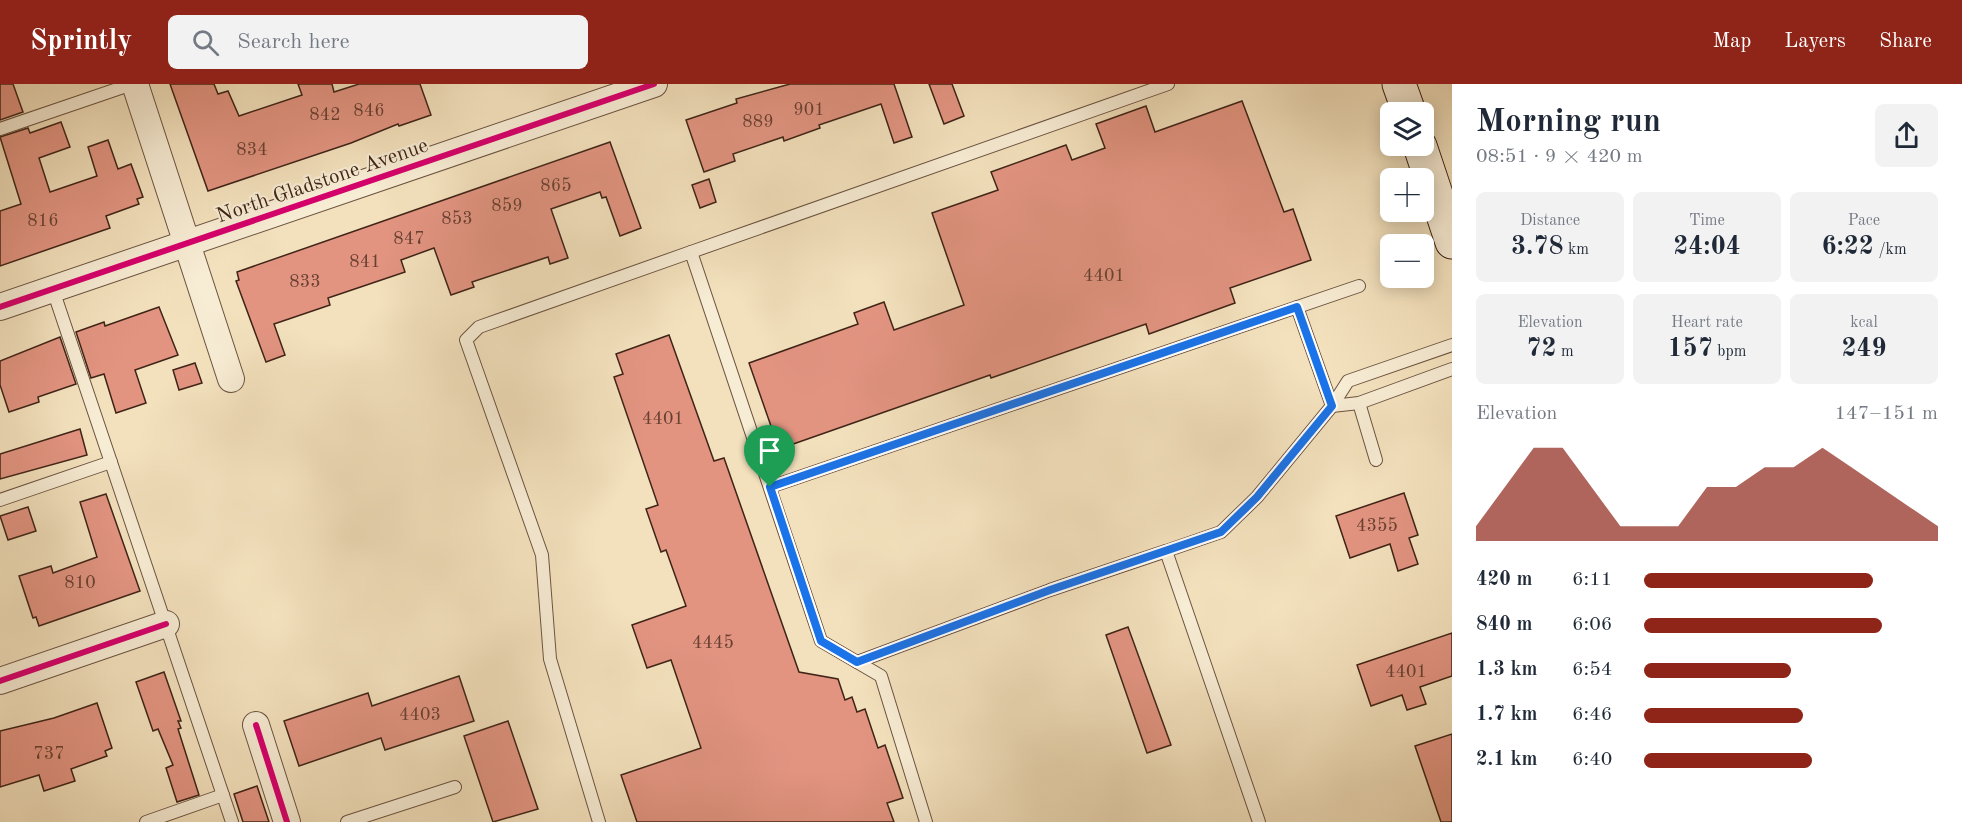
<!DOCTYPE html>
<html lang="en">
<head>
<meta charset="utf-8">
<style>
  body { margin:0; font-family:"Old Standard TT",serif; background:#f2f2f3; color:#1f2937; height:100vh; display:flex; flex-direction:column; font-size:22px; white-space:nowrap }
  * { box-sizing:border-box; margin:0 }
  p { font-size:20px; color:#747a83 }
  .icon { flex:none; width:33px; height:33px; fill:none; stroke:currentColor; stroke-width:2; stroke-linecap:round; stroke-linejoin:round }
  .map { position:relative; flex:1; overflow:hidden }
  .drawer { display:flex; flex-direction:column; background:#fff; width:510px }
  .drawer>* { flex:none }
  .tools { position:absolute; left:1380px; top:18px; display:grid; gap:12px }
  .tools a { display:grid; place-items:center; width:54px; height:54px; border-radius:9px; background:#fff; box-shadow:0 3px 15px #0003; font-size:30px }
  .pin { position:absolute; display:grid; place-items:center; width:51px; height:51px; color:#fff; margin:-62px -26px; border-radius:50% 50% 50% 0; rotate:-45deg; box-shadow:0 0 6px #0007 }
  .pin .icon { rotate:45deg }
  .round { display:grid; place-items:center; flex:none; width:63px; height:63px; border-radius:9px; background:#f2f2f3 }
  .head { display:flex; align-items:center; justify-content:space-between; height:102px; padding:0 24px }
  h1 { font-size:33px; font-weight:600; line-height:45px }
  .stats { display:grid; grid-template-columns:repeat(3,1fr); gap:9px; height:102px; padding:6px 24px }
  .stats div { display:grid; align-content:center; border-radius:9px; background:#f2f2f3; text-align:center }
  .stats b { font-size:26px; font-weight:600 }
  .stats small { font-size:16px; font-weight:400 }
  .stats p { font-size:16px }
  .chart { height:168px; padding:12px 24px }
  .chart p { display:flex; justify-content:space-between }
  .chart svg { width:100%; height:108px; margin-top:6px; fill:#8f2418; opacity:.7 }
  ul { padding:0 24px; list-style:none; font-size:20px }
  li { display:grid; grid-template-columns:96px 72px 1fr; align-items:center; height:45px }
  li i { height:15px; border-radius:8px; background:#8f2418 }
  header { display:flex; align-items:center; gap:36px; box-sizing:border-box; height:84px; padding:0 30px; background:#8f2418; color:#fff }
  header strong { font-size:28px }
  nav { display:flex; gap:33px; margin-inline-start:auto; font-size:21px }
  .search { width:420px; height:54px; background:#f2f2f3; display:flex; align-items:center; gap:15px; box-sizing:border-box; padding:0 21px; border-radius:9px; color:#747a83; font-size:22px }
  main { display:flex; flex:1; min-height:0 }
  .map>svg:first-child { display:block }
  .building { fill:#e29481; stroke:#3f2417; stroke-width:1.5 }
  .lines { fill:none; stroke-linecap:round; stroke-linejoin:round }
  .service-casing { stroke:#6c5340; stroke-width:14 }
  .minor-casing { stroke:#6c5340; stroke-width:28 }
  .secondary-casing { stroke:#3f2417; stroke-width:35 }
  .service { stroke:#f7ecd4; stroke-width:12 }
  .minor { stroke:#f7ecd4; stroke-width:26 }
  .secondary { stroke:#f7ecd4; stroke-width:33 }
  .cycleway-casing { stroke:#f7ecd4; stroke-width:10 }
  .cycleway { stroke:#d6006c; stroke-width:6 }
  .route-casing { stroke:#fff; stroke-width:12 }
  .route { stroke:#1a73e8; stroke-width:8 }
  .labels { text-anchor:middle; stroke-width:4.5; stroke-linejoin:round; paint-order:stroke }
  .number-label { font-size:18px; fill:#684032 }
  .street-label { font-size:21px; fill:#3f2417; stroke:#f7ecd4 }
</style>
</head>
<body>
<header>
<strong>Sprintly</strong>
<div class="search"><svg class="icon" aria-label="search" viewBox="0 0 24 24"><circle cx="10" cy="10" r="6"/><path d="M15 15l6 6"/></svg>Search here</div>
<nav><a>Map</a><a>Layers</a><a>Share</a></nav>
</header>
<main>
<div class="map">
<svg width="1452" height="738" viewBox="0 0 1452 738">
  <rect width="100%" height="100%" fill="#f3e1bd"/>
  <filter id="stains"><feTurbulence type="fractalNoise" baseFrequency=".00333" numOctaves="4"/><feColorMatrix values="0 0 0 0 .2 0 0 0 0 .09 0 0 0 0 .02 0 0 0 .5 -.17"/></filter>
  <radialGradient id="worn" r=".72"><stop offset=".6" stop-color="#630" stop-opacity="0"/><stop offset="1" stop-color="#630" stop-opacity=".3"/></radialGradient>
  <g class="building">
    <polygon points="0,0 13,0 23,28 0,36"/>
    <polygon points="170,0 214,0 218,10 228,7 239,32 302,11 298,0 332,0 334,8 359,0 420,0 431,31 399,42 398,40 351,59 208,107"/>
    <polygon points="790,0 894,0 912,53 894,59 881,20 819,41 820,44 784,57 783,53 733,70 735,77 704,88 686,36 737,19 736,15"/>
    <polygon points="929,0 952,0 964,32 944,40"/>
    <polygon points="1242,17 1284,128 1293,125 1311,176 1230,204 1235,219 1149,250 1146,240 991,294 990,291 779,365 749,279 858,240 854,229 884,218 894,246 964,221 932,129 998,106 991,88 1066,61 1072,76 1105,64 1096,40 1146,22 1155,48"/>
    <polygon points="61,38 70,63 39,74 50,108 97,92 88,63 108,56 118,85 131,80 143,113 137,115 139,120 106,132 110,144 0,182 0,127 21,120 0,53 28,44 30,49"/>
    <polygon points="610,58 641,144 620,152 606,113 602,114 600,108 551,125 568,174 550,180 548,173 472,198 474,203 451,211 434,164 401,176 405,188 328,214 330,221 274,240 285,271 266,278 236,197 239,196 237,188"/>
    <polygon points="709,95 716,118 700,124 692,101"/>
    <polygon points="159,223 178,271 135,286 146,319 116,329 104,290 91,294 76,248 104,238 105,242"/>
    <polygon points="669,251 714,377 724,374 799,588 838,595 845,616 852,613 857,628 865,625 878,664 885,661 903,714 887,719 894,738 637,738 621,691 701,664 671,576 647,584 632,541 686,522 666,466 661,468 646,425 658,421 614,293 623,290 616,270"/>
    <polygon points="60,253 76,300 38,313 39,318 9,328 0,301 0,277"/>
    <polygon points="195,279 202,299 179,306 173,286"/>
    <polygon points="80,345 87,371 0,395 0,370"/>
    <polygon points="1404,409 1418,451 1409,454 1418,480 1398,487 1390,460 1350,474 1336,432"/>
    <polygon points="106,410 140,507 39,542 36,533 33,534 19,492 51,482 53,489 97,473 80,418"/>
    <polygon points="28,423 36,447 8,456 0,432"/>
    <polygon points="1128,543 1171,661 1147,669 1106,551"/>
    <polygon points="1452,549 1452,592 1420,603 1426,620 1407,626 1402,611 1371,622 1357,581"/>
    <polygon points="164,588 181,637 178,637 181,644 178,645 199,711 177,718 166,684 173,681 158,645 153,647 136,598"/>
    <polygon points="459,592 474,637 385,666 381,654 299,682 284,637 368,609 372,622"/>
    <polygon points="97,619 112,664 105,667 107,672 71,685 75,697 44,707 39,691 0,703 0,647 54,634"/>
    <polygon points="508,637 538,725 493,738 464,652"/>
    <polygon points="1452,650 1452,738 1441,738 1415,662"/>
    <polygon points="257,702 269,738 243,738 234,710"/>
  </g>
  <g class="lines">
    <g class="service-casing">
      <g id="service">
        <polyline points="0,45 132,0"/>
        <polyline points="691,168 1168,0"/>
        <polyline points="53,206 232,738"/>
        <polyline points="1297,223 1332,322"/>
        <polyline points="1359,319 1376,376"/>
        <polyline points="1332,322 1359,319 1452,285"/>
        <polyline points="770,403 1359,202"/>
        <polyline points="0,416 111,378"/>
        <polyline points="857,578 1050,506 1166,467"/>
        <polyline points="146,738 223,711"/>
        <polyline points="347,738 455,703"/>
        <polyline points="599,738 550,575 542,471 466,256 479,243 691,168 821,557 881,592 926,738"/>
        <polyline points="1259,738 1166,467 1221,448 1257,413 1332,322 1348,297 1452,261"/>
      </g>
    </g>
    <g class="minor-casing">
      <g id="minor">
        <polyline points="135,0 231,295"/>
        <polyline points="0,223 654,0"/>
        <polyline points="0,597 166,540"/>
        <polyline points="256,641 287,738"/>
      </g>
    </g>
    <g class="secondary-casing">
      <g id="secondary">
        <polyline points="1399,0 1409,28"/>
        <polyline points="1420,62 1452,158"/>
      </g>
    </g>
    <use href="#service" class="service"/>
    <use href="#minor" class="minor"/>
    <use href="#secondary" class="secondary"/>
    <g class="cycleway-casing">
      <g id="cycleway">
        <polyline points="0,223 654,0"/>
        <polyline points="0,597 166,540"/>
        <polyline points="256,641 287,738"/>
      </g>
    </g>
    <use href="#cycleway" class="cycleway"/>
  </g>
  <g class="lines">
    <g class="route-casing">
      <polygon id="route" points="1297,223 1332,322 1257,413 1221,448 1050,506 857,578 821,557 770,403"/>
    </g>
    <use href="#route" class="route"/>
  </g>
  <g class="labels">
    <g class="number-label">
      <text x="809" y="31">901</text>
      <text x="369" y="32">846</text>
      <text x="325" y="36">842</text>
      <text x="758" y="43">889</text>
      <text x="252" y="71">834</text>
      <text x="556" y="107">865</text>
      <text x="507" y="127">859</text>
      <text x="457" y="140">853</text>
      <text x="43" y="142">816</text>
      <text x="409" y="160">847</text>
      <text x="365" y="183">841</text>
      <text x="1104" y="197">4401</text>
      <text x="305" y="203">833</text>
      <text x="663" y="340">4401</text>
      <text x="1377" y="447">4355</text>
      <text x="80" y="504">810</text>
      <text x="713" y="564">4445</text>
      <text x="1406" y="593">4401</text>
      <text x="420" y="636">4403</text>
      <text x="49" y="675">737</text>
    </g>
    <g class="street-label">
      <text transform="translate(322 96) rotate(-19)" y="7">North Gladstone Avenue</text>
    </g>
  </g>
  <rect width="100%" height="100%" filter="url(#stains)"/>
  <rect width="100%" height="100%" fill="url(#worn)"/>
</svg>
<div class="tools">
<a><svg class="icon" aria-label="layers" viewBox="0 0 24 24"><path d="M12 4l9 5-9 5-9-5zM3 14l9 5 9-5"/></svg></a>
<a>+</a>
<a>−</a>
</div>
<div class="pin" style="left:770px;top:403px;background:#1e9e55"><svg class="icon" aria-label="arrive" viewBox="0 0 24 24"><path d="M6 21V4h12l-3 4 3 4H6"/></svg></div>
</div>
<section class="drawer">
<div class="head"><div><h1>Morning run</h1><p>08:51 · 9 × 420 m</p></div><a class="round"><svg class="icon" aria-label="share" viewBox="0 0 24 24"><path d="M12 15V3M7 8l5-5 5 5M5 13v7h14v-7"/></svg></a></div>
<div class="stats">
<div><p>Distance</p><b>3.78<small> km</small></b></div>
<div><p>Time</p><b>24:04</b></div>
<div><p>Pace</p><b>6:22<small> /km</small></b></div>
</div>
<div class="stats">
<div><p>Elevation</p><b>72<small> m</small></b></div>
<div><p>Heart rate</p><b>157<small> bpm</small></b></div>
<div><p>kcal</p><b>249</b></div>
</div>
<div class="chart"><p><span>Elevation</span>147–151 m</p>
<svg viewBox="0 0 160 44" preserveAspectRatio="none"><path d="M0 44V38L10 22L20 6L30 6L40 22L50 38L60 38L70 38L80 22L90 22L100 14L110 14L120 6L130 14L140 22L150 30L160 38V44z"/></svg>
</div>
<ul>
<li><b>420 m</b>6:11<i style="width:78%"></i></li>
<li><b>840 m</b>6:06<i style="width:81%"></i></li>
<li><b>1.3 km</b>6:54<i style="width:50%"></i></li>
<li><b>1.7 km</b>6:46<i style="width:54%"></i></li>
<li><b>2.1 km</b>6:40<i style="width:57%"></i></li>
</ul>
</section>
</main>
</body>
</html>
